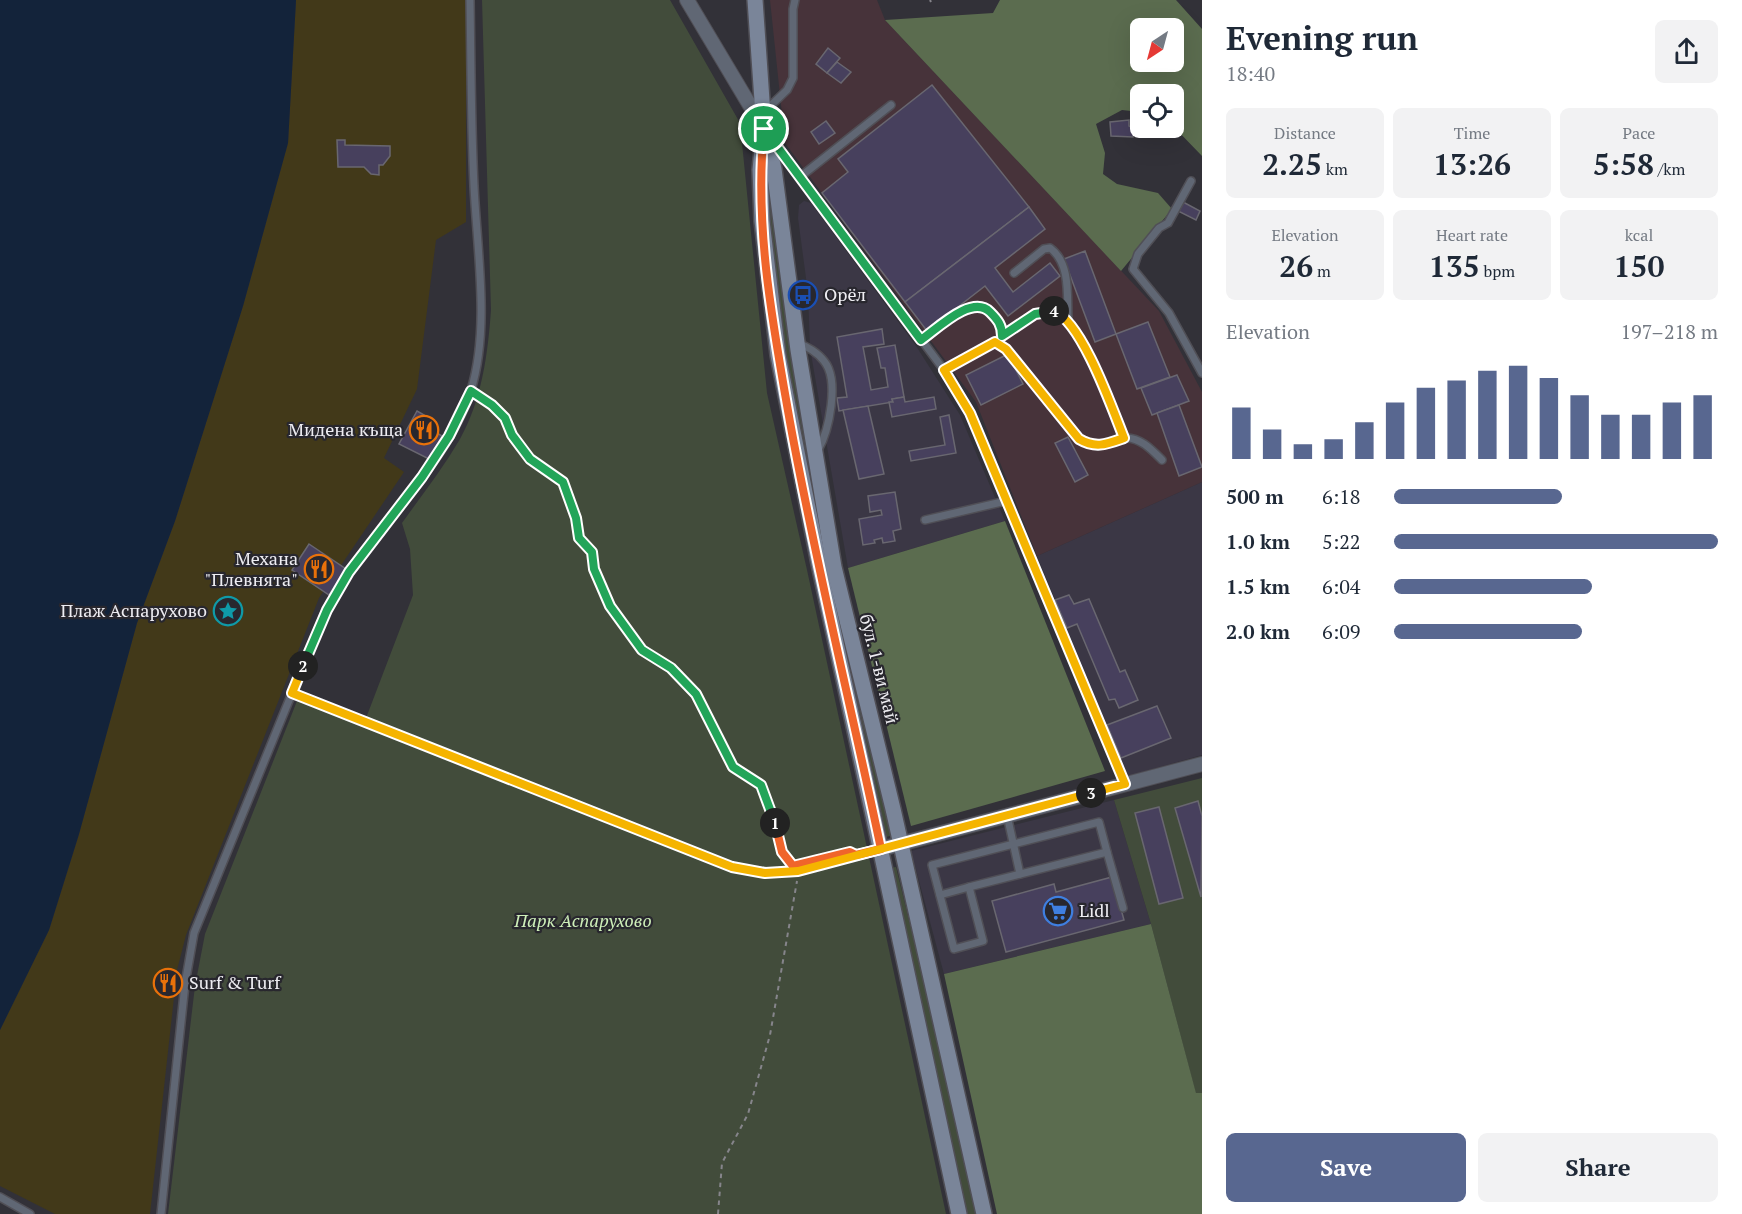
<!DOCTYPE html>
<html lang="en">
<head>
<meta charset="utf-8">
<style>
  body { margin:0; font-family:"PT Serif",serif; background:#f2f2f3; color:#1f2937; height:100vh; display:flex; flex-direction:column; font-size:22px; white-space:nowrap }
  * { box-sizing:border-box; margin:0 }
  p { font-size:20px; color:#747a83 }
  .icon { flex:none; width:33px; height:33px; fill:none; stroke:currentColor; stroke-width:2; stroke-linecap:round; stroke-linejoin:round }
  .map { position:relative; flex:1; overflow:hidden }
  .side { display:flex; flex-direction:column; background:#fff; width:540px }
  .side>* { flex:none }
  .needle { width:39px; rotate:216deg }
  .controls { position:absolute; left:1130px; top:18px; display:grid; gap:12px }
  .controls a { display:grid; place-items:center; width:54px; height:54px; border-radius:9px; background:#fff; box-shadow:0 6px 24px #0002; font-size:30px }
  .pin { position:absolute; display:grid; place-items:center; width:51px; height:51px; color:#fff; margin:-26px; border:3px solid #fff; border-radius:50%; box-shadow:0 2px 6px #0007 }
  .km { position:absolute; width:30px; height:30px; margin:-15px; border-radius:50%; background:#222; color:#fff; font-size:16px; line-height:30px; text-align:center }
  .round { display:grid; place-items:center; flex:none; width:63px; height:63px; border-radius:9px; background:#f2f2f3 }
  .summary { display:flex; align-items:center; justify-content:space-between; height:102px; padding:0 24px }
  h1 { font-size:33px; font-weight:600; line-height:45px }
  .stats { display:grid; grid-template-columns:repeat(3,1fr); gap:9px; height:102px; padding:6px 24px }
  .stats div { display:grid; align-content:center; border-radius:9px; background:#f2f2f3; text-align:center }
  .stats b { font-size:30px; font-weight:600 }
  .stats small { font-size:16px; font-weight:400 }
  .stats p { font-size:16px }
  .chart { height:168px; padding:12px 24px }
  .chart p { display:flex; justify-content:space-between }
  .chart svg { width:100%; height:108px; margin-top:6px; stroke:#586790; stroke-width:6 }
  .action { display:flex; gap:12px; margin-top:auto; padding:12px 24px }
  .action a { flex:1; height:69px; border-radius:9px; background:#586790; color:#fff; font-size:24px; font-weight:600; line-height:69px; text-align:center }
  .action a+a { background:#f2f2f3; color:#1f2937 }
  ul { padding:0 24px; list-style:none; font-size:20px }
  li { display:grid; grid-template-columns:96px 72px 1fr; align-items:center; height:45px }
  li i { height:15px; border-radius:8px; background:#586790 }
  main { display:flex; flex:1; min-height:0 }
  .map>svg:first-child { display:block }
  .built { fill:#3b3745 }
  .industrial { fill:#47333a }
  .green { fill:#424c3b }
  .forest { fill:#5b6c4f; fill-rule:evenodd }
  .sand { fill:#423919 }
  .water { fill:#13233a }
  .building { fill:#47405d; stroke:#696770; stroke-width:1.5 }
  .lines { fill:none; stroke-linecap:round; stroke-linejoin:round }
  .lane-casing { stroke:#504f56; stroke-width:10 }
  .street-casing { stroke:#504f56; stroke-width:16 }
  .secondary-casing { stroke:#504f56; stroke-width:18 }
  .path { stroke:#86858b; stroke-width:2; stroke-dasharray:4.5 4.5; stroke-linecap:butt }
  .lane { stroke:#606774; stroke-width:7 }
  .street { stroke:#606774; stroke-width:14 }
  .secondary { stroke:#7a8599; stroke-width:15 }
  .split-1-casing { stroke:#fff; stroke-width:12 }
  .split-2-casing { stroke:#fff; stroke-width:12 }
  .split-3-casing { stroke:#fff; stroke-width:12 }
  .split-4-casing { stroke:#fff; stroke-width:12 }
  .split-5-casing { stroke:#fff; stroke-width:12 }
  .split-1 { stroke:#f0652b; stroke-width:8 }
  .split-2 { stroke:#22a559; stroke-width:8 }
  .split-3 { stroke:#f5b400; stroke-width:8 }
  .split-4 { stroke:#f5b400; stroke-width:8 }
  .split-5 { stroke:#22a559; stroke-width:8 }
  .labels { text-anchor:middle; stroke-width:4.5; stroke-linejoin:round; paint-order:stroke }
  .poi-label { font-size:18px; fill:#eeedf2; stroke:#28272e; text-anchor:start }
  .street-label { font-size:18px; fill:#eeedf2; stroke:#28272e }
  .park-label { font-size:18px; font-style:italic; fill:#ceefb9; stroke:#28272e }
</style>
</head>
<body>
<main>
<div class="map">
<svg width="1202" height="1214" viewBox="0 0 1202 1214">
  <rect width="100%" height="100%" fill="#323138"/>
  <g class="built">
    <polygon points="804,201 811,203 916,346 960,415 1005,521 848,568 810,348 808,293 798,218 799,205"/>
    <polygon points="1202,482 1202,755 1128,776 1037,556"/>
    <polygon points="1114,800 1151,924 944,974 911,851"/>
  </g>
  <polygon class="industrial" points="770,0 877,0 885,20 1159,311 1202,392 1202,482 1037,556 976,402 785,143"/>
  <g class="green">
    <path d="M482,0H670L740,123L767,393L807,570L946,1214H168L195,986L205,934L297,701L363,726L413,595L410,549L402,523C422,495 443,468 460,439C482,400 488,353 491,310Z"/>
    <polygon points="774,169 817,452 897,834 879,839 795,450 760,170"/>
    <polygon points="1202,778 1202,1093 1196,1094 1151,924 1114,800"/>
    <polygon points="896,867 981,1214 962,1214 890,868"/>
  </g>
  <g class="forest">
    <path d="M1000,0H1176L1202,29V156L1173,126V94H1140V112L1122,110L1096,124L1105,153L1103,174L1117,184L1158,193L1172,209L1121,271L885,20L993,13ZM1140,28H1173V62H1140Z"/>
    <polygon points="1005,521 1105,771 911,826 848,568"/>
    <polygon points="1151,924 1196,1093 1202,1093 1202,1214 997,1214 944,974"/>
  </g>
  <polygon class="sand" points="296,0 466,0 466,222 436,240 417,389 384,458 404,472 319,598 186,935 177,970 150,1214 55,1214 0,1186 0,1030 49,930 79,834 137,623 175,521 243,306 288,143"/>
  <polygon class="water" points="0,0 296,0 288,143 243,306 175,521 137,623 79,834 49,930 0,1030"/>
  <g class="building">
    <polygon points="828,48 840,58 827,73 816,64"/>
    <polygon points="837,62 851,72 841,83 827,73"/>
    <polygon points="932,85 1029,207 905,302 822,193 848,172 838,159"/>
    <polygon points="1129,120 1129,126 1134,128 1133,137 1111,136 1110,122"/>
    <polygon points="826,121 835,133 819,144 811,132"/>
    <polygon points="337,140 345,140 345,145 390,146 390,156 383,165 379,165 379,175 371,174 364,167 338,167"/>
    <polygon points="1183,202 1200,211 1196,220 1178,211"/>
    <polygon points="1029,207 1045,229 995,268 1013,292 1050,263 1060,276 1008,316 985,286 927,331 905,302"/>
    <polygon points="1085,251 1116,334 1095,342 1064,259"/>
    <polygon points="1148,322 1170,377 1137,389 1116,334"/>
    <polygon points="882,329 884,344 863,347 871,390 888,387 885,368 881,368 877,348 895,345 904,397 892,399 893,402 839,411 837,398 847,397 837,337"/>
    <polygon points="1008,354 1023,384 981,405 966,375"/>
    <polygon points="1177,375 1189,401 1152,415 1141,388"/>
    <polygon points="904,397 905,402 934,397 936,409 892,417 889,402 893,402 892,399"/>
    <polygon points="1179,405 1202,467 1179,476 1157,413"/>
    <polygon points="868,406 884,474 859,479 843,410"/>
    <polygon points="417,411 436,422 432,430 442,436 429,459 399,444"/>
    <polygon points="949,415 956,453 911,461 909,451 945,445 940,417"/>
    <polygon points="1068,437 1088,475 1075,482 1055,443"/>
    <polygon points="895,492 901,529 893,531 895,541 883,543 882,538 874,540 875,543 863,545 859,519 882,515 881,510 870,512 868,496"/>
    <polygon points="309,544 346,569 329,595 292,570"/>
    <polygon points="1069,595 1074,604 1089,599 1120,672 1125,670 1138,700 1119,708 1115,699 1109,700 1077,624 1067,628 1055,600"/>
    <polygon points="1157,706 1171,738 1121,758 1107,725"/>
    <polygon points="1198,801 1202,816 1201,897 1175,808"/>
    <polygon points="1159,807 1183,898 1159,904 1135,813"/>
    <polygon points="1112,877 1124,920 1006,952 992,901 1054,884 1056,892"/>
  </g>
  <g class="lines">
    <g class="lane-casing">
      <g id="lane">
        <polyline points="764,112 787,90 793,78 793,9 795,0"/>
        <polyline points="771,138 950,378 970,413 1125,784"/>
        <polyline points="800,177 891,105"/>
        <polyline points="1191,181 1168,223 1159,228 1138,254 1133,269 1169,313 1202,373"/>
        <path d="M1014,273L1044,249L1050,248C1071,263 1067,297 1068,319"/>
        <path d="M921,340C938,328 972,294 990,312C998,320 1001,325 1002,336"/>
        <path d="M995,342L1006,349L1079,439C1105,454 1104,438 1125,438C1140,437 1152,450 1162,460"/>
        <path d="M797,343C807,346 818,353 824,361C840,380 829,431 818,450"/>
        <path d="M944,370L995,342L1035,313L1056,311C1087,334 1108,401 1124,438"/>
        <polyline points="925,520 1006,501"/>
        <polyline points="292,693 733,867 765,873 798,871 880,849"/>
        <polyline points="1007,815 1020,874"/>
        <polygon points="1099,822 1107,852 969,887 983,941 954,949 932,865"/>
        <polyline points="1107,852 1123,908"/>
        <polyline points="940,895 969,887"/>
        <polyline points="0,1197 30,1214"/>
        <path d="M161,1214L185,984L194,933L326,610C334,597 341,583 350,571C388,517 452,453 471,390C490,329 477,250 474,186C471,124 471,62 470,0"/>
      </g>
    </g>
    <g class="street-casing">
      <g id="street">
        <polyline points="687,0 764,129"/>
        <polyline points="881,849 1202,764"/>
      </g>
    </g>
    <g class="secondary-casing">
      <g id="secondary">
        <polyline points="755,0 764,129 760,170 762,221 778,355 819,564 959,1214"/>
        <polyline points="767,140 774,169 798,350 834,567 893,809 984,1214"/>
      </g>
    </g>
    <g class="path">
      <polyline points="930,0 931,2"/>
      <polyline points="478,396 505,419 512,435 530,459 563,482 576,518 579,538 592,552 594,569 610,606 642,649 671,668 696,694 733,767 761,785 772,810 782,852 790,863"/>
      <polyline points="718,1214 722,1163 748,1114 770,1035 797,881"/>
    </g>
    <use href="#lane" class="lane"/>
    <use href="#street" class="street"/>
    <use href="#secondary" class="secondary"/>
  </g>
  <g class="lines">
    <g class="split-1-casing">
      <path id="split-1" d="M764,129C754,226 773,326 790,422C816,565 851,706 881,849L856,855L850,852L793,866L782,852L775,823"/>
    </g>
    <g class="split-2-casing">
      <polyline id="split-2" points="303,666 327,610 349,572 422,477 449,436 471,391 492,405 505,418 512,435 530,459 563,482 576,518 579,538 592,552 594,569 610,606 642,650 671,668 696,694 733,767 761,785 775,823"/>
    </g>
    <g class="split-3-casing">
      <polyline id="split-3" points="303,666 292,693 732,867 765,873 798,871 1091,793"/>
    </g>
    <g class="split-4-casing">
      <path id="split-4" d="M1054,311C1082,322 1112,408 1124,438C1107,444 1096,449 1079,439L1006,349L995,342L944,370L970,413L1125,784L1091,793"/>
    </g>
    <g class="split-5-casing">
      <path id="split-5" d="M764,129L921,340C938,328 972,294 990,312C998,320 1002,325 1002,336L1035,314L1054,311"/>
    </g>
    <use href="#split-1" class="split-1"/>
    <use href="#split-2" class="split-2"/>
    <use href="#split-3" class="split-3"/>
    <use href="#split-4" class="split-4"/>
    <use href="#split-5" class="split-5"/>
  </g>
  <defs>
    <g id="bus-ring" transform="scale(1.5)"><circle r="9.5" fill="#28272e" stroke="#1a4fb4" stroke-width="1.5"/><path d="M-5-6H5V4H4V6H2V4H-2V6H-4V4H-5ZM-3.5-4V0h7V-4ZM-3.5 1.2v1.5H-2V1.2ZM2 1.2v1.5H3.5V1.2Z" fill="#1a4fb4"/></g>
    <g id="restaurant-ring" transform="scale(1.5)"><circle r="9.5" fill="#28272e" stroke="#e8710a" stroke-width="1.5"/><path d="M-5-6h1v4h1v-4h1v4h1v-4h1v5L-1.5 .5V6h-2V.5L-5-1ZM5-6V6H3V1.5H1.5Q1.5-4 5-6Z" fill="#e8710a"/></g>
    <g id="sight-ring" transform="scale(1.5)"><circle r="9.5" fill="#28272e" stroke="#0f9aa8" stroke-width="1.5"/><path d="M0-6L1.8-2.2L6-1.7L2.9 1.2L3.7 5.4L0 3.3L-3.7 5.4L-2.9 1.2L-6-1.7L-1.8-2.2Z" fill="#0f9aa8"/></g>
    <g id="supermarket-ring" transform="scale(1.5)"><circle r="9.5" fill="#28272e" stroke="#3f7fe0" stroke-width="1.5"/><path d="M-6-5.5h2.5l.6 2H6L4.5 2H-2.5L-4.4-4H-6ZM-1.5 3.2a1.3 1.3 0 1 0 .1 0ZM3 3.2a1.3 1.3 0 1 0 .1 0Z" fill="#3f7fe0"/></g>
  </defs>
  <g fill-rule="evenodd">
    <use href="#bus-ring" x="803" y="295"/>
    <use href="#restaurant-ring" x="424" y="430"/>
    <use href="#restaurant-ring" x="319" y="569"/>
    <use href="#sight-ring" x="228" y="611"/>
    <use href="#supermarket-ring" x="1058" y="911"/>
    <use href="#restaurant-ring" x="168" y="983"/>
  </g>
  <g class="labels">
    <g class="poi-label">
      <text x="824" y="301">Орёл</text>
      <text x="403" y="436" text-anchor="end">Мидена къща</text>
      <text x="298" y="565" text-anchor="end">Механа<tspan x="298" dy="21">"Плевнята"</tspan></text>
      <text x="207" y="617" text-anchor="end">Плаж Аспарухово</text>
      <text x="1079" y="917">Lidl</text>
      <text x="189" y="989">Surf &amp; Turf</text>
    </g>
    <g class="street-label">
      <text transform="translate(879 669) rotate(76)" y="6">бул. 1-ви май</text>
    </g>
    <g class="park-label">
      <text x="583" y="927">Парк Аспарухово</text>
    </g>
  </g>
</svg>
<div class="controls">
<a><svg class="needle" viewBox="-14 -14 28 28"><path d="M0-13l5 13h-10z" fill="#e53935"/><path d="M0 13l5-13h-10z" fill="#747a83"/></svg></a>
<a><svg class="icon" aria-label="locate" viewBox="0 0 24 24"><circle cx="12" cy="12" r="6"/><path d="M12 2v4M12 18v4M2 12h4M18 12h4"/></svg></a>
</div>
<div class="pin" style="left:764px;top:129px;background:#1e9e55"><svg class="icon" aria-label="arrive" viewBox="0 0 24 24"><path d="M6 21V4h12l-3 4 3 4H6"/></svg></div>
<b class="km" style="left:775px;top:823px">1</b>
<b class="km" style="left:303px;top:666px">2</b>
<b class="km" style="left:1091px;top:793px">3</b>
<b class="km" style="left:1054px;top:311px">4</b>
</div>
<section class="side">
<div class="summary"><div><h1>Evening run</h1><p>18:40</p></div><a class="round"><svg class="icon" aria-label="share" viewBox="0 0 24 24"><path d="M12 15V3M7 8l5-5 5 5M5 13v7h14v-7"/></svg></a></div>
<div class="stats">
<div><p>Distance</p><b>2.25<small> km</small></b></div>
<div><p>Time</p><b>13:26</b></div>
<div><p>Pace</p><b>5:58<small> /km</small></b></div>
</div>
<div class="stats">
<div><p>Elevation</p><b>26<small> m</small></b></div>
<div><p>Heart rate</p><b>135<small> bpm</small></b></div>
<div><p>kcal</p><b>150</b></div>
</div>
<div class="chart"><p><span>Elevation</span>197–218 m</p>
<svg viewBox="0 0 160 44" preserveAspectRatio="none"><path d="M5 44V23M15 44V32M25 44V38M35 44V36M45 44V29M55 44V21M65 44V15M75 44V12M85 44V8M95 44V6M105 44V11M115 44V18M125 44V26M135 44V26M145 44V21M155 44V18"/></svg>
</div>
<ul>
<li><b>500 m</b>6:18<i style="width:52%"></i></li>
<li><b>1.0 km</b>5:22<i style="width:100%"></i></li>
<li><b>1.5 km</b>6:04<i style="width:61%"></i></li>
<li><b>2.0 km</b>6:09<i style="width:58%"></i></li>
</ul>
<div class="action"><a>Save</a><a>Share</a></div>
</section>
</main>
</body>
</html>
